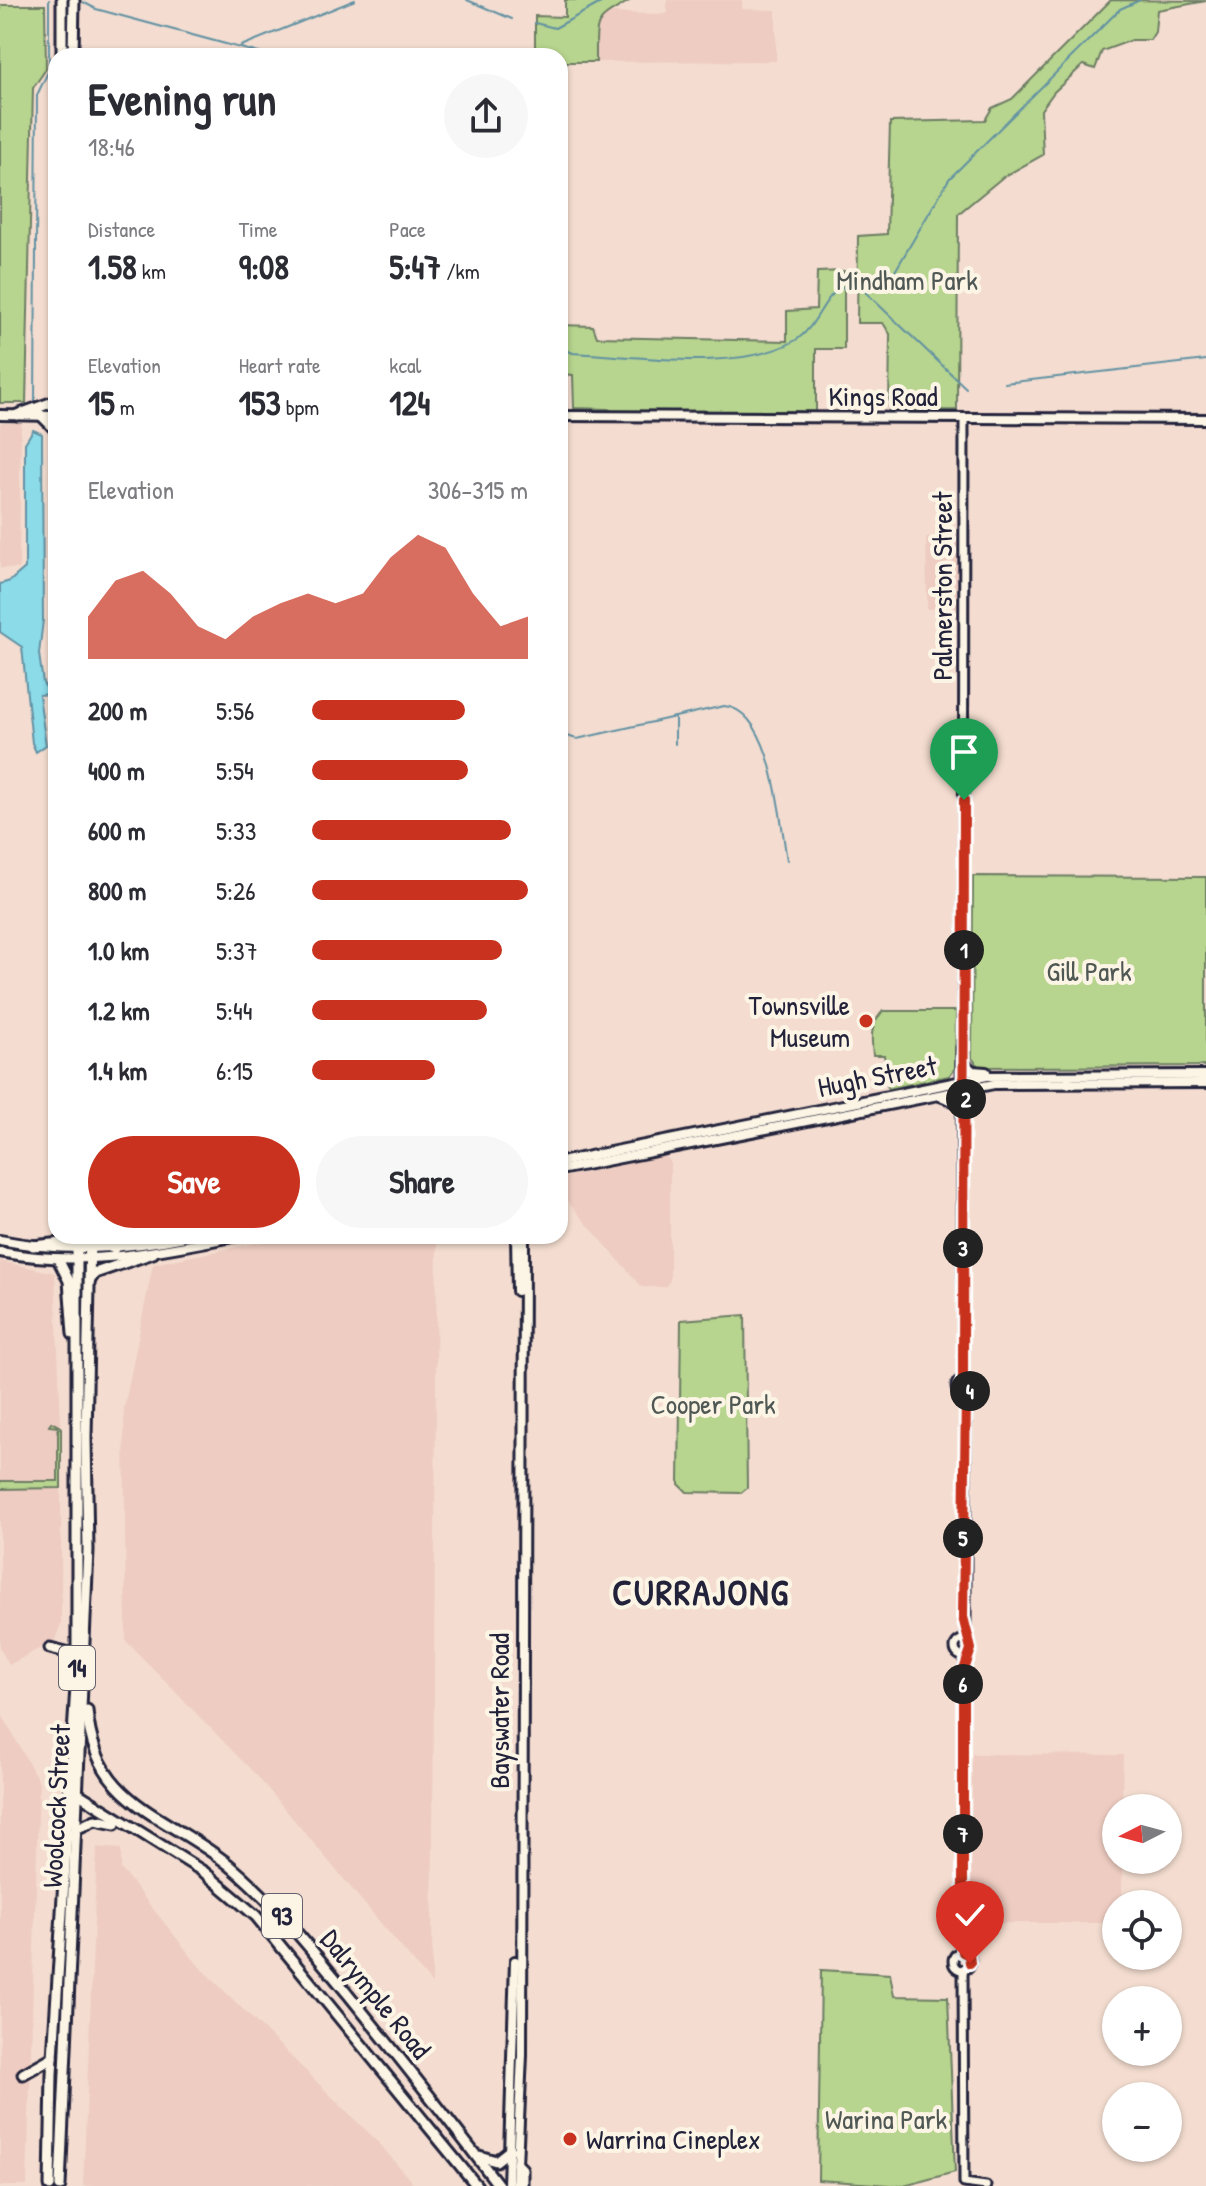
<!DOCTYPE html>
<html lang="en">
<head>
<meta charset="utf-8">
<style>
  body { margin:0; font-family:"Patrick Hand",sans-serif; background:#f7f7f7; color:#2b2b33; height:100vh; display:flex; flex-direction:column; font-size:30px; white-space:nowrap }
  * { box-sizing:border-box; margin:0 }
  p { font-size:26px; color:#7c7c81 }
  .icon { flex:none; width:44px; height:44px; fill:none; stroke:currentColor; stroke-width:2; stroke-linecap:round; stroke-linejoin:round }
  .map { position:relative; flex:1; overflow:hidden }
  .panel { position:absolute; left:48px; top:48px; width:520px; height:1196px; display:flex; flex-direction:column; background:#fff; border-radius:24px; box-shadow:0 2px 6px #0004 }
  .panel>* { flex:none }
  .needle { width:52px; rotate:264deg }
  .controls { position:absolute; left:1102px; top:1794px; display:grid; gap:16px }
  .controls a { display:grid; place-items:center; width:80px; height:80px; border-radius:50%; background:#fff; box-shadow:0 2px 6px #0004; font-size:40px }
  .pin { position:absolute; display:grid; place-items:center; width:68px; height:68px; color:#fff; margin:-82px -34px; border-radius:50% 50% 50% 0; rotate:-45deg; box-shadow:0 0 8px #0007 }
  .pin .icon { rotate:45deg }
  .km { position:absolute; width:40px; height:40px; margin:-20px; border-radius:50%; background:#222; color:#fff; font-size:22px; line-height:40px; text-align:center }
  .round { display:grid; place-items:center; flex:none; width:84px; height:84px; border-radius:42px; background:#f7f7f7 }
  .summary { display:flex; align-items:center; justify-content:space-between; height:136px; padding:0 40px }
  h1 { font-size:44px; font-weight:800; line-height:60px }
  .figures { display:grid; grid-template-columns:repeat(3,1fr); gap:12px; height:136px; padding:8px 40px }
  .figures div { display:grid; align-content:center }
  .figures b { font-size:34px; font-weight:800 }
  .figures small { font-size:22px; font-weight:400 }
  .figures p { font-size:22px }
  .chart { height:224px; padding:16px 40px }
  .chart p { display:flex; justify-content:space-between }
  .chart svg { width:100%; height:144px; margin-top:8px; fill:#c8321e; opacity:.7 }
  .action { display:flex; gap:16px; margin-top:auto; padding:16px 40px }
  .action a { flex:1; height:92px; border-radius:48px; background:#c8321e; color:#fff; font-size:32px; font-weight:800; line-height:92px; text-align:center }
  .action a+a { background:#f7f7f7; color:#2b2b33 }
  ul { padding:0 40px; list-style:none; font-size:26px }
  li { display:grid; grid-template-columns:128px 96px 1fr; align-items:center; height:60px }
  li i { height:20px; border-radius:10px; background:#c8321e }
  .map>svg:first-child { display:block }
  .built { fill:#eeccc1 }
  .green { fill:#b7d58e; stroke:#6c7c64; stroke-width:2 }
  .water { fill:#8cdbe9; stroke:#6291a3; stroke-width:2 }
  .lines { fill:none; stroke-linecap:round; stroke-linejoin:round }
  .stream { stroke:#6291a3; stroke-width:2 }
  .tertiary-casing { stroke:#22223b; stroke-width:13 }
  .secondary-casing { stroke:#22223b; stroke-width:14 }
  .primary-casing { stroke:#22223b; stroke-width:15 }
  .tertiary { stroke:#fcf5e5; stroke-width:7 }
  .secondary { stroke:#fcf5e5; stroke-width:8 }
  .primary { stroke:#fcf5e5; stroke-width:9 }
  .route-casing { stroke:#fff; stroke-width:16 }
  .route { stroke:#c8321e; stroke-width:10 }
  .poi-dot { fill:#c8321e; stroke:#fcf5e5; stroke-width:3 }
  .labels { text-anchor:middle; stroke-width:8; stroke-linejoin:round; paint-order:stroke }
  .shield { fill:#fcf5e5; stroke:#63616e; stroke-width:2 }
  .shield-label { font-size:26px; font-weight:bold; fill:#22223b }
  .park-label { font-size:28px; fill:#4f5854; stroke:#fcf5e5 }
  .street-label { font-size:28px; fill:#22223b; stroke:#fcf5e5 }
  .poi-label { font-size:28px; fill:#22223b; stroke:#fcf5e5; text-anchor:end }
  .district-label { font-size:36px; font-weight:bold; letter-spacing:2px; fill:#22223b; stroke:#fcf5e5 }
</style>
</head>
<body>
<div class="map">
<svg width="1206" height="2186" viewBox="0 0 1206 2186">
  <rect width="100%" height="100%" fill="#f4ddd0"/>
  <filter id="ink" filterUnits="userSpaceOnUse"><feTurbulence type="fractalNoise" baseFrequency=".0125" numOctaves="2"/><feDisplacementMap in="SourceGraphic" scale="16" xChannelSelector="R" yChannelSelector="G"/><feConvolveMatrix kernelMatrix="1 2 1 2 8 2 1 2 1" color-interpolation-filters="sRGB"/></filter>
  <g filter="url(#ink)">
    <g class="built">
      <polygon points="667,0 742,0 742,9 776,10 776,61 596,62 596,27 605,13 667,14"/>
      <polygon points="0,423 21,423 19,569 0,568"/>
      <polygon points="926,537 957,537 957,608 927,609"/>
      <polygon points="665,1156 670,1161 670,1281 665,1287 642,1287 560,1193 560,1178"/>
      <polygon points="292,1236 437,1236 432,1984 257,1776 126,1641 124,1408 153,1264"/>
      <polygon points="0,1261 55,1273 61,1426 61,1624 55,1640 9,1665 0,1648"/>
      <polygon points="0,1711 39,1782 27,2186 0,2186"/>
      <polygon points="972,1754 1123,1755 1122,1808 1116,1808 1116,1860 1122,1860 1122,1904 1116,1904 1116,1923 971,1923"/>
      <polygon points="97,1847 121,1849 121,1869 199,1966 379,2143 415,2186 83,2186"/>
    </g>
    <g class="green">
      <path d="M565,0H631C594,22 596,16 596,62H560V56H535V16L565,17Z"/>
      <polygon points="1111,0 1206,1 1157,10 1155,32 1150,40 1132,40 1102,51 1095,69 1083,65 1054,92 1041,110 1043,155 1003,177 958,214 957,410 889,411 890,334 883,323 857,323 858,236 887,234 890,122 985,120 992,108 1012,99"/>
      <polygon points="0,5 45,5 46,69 33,88 26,403 0,403"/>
      <polygon points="844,271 844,349 816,349 816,412 620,414 608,409 574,408 573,375 560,374 560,325 593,326 597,337 787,341 787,311 816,309 817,272"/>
      <polygon points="973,876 1206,877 1206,1066 979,1067 972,1058"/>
      <path d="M883,1011H956L955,1068L949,1076L888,1089L884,1055H873C871,1037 870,1025 883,1011Z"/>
      <polygon points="745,1315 747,1488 741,1493 687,1492 679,1484 681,1320"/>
      <polygon points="51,1422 61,1427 61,1488 0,1489 0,1481 58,1481 58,1427 49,1426"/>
      <polygon points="821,1970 890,1974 894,1996 948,1997 955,2172 904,2186 818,2180"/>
    </g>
    <polygon class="water" points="33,430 42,434 43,620 39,654 43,683 51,694 39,695 46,745 36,752 32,743 22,647 0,632 0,584 10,581 25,568 25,443"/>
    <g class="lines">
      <g class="stream">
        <polyline points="467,0 512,19"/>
        <polyline points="83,2 96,9 270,56"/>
        <polyline points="535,23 555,28 606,0"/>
        <polyline points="241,46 355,0"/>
        <polyline points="860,287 879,282 894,273 949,179 1120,9 1140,0"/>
        <polyline points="860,287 966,388"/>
        <path d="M560,348L573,353C636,356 742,373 796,340C818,326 823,295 843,287"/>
        <polyline points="1004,383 1206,360"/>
        <polyline points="35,403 37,95 49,70 49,0"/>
        <polyline points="675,717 675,744"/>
        <path d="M560,734L577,739L724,706C773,710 780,821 787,860"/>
      </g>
      <g class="tertiary-casing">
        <g id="tertiary">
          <polyline points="961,1048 963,1380"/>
          <polyline points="963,1124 964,419"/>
          <circle cx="964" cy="1387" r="8"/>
          <polyline points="966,1395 966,1641"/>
          <circle cx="963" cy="1648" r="8"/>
          <polyline points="963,1952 963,1673 967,1655"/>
          <circle cx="962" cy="1961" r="9"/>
          <polyline points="963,1969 964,2183 986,2186"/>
        </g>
      </g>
      <g class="secondary-casing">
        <g id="secondary">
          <polyline points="0,415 56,416"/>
          <polyline points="560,416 1206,419"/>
          <polyline points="966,1065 973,1071 986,1072"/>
          <polyline points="940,1096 961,1104"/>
          <polyline points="560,1162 987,1076 1206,1075"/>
          <polyline points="560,1170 994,1084 1206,1083"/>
          <polyline points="516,1236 517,1291"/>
          <path d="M0,1240C66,1253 125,1249 190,1236"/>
          <path d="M0,1252C85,1268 155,1252 238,1236"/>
          <polyline points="508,2186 515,1961"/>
          <polyline points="516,2186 522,2055 524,1236"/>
        </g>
      </g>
      <g class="primary-casing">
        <g id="primary">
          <polyline points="62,56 62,0"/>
          <polyline points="73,56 74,0"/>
          <polyline points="17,415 56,401"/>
          <polyline points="41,415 56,430"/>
          <polyline points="99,1236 103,1244 114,1249"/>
          <polyline points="33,1246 61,1243 71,1236"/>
          <polyline points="59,1261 69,1281 73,1334"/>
          <polyline points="90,1280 95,1273 153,1253"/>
          <polyline points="50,1648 66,1652 72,1672"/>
          <path d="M87,1710C94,1805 166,1814 228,1864C274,1902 310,1948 348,1994C399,2057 450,2121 499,2186"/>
          <polyline points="79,1794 204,1872 256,1916 477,2186"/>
          <polyline points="78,1828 95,1820 115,1824"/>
          <polyline points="23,2074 53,2057"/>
          <polyline points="479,2156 496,2161 510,2150"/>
          <polyline points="517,2164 522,2169 522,2186"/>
          <polyline points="50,2186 52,2074 77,1670 77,1236"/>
          <polyline points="60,2186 88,1550 86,1438 90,1236"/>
        </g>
      </g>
      <use href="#tertiary" class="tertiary"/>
      <use href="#secondary" class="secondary"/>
      <use href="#primary" class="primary"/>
    </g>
  </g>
  <g class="lines" filter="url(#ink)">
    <g class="route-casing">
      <polyline id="route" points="964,800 963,1380 972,1387 966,1395 963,1617 971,1649 963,1673 963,1952 969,1955 970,1963"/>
    </g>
    <use href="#route" class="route"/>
  </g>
  <g class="poi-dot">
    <circle cx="866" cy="1021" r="8"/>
    <circle cx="570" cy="2139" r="8"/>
  </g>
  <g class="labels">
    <g class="shield">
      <rect x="59" y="1646" width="36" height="44" rx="6"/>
      <rect x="262" y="1894" width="40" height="44" rx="6"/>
    </g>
    <g class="shield-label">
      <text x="77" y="1677">14</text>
      <text x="282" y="1925">93</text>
    </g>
    <g class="park-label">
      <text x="907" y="290">Mindham Park</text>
      <text x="1089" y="981">Gill Park</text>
      <text x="713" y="1414">Cooper Park</text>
      <text x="886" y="2129">Warina Park</text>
    </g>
    <g class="street-label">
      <text x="883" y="406">Kings Road</text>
      <text transform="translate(942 586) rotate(-90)" y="10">Palmerston Street</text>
      <text transform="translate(877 1076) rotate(-11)" y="10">Hugh Street</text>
      <text transform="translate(499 1711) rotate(-90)" y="10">Bayswater Road</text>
      <text transform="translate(56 1806) rotate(-87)" y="10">Woolcock Street</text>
      <text transform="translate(376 1994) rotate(51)" y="10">Dalrymple Road</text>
    </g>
    <g class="poi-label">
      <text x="850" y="1015">Townsville<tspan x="850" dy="32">Museum</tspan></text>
      <text x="586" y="2149" text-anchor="start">Warrina Cineplex</text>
    </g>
    <g class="district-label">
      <text x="701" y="1605">CURRAJONG</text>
    </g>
  </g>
</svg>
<div class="controls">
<a><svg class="needle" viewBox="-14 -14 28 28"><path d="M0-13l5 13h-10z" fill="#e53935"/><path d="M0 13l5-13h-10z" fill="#7c7c81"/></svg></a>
<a><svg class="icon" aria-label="locate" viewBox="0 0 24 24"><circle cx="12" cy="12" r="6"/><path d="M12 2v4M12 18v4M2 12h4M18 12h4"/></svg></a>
<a>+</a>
<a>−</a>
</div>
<div class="pin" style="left:964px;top:800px;background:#1e9e55"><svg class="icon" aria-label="arrive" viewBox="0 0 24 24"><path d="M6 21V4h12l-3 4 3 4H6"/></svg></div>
<div class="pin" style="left:970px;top:1963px;background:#d93025"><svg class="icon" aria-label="check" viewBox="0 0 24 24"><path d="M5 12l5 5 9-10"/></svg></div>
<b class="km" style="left:964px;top:950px">1</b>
<b class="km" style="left:966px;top:1099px">2</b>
<b class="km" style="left:963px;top:1248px">3</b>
<b class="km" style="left:970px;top:1391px">4</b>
<b class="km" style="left:963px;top:1538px">5</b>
<b class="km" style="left:963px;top:1684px">6</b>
<b class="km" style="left:963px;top:1834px">7</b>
<section class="panel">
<div class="summary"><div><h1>Evening run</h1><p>18:46</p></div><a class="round"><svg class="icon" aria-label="share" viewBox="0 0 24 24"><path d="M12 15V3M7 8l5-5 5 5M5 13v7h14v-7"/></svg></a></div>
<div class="figures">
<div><p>Distance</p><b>1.58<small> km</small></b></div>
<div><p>Time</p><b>9:08</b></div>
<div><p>Pace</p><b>5:47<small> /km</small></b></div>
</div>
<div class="figures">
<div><p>Elevation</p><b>15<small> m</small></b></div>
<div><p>Heart rate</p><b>153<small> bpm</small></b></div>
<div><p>kcal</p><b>124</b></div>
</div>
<div class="chart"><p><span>Elevation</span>306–315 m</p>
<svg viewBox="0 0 160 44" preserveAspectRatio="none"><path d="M0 44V31L10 20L20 17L30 24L40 34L50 38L60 31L70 27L80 24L90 27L100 24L110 13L120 6L130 10L140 24L150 34L160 31V44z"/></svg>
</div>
<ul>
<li><b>200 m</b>5:56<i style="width:71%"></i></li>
<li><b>400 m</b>5:54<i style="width:72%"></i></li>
<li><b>600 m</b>5:33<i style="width:92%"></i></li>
<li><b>800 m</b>5:26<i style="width:100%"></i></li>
<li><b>1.0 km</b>5:37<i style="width:88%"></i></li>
<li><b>1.2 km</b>5:44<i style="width:81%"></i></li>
<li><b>1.4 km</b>6:15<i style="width:57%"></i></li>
</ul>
<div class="action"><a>Save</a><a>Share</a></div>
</section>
</div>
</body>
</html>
